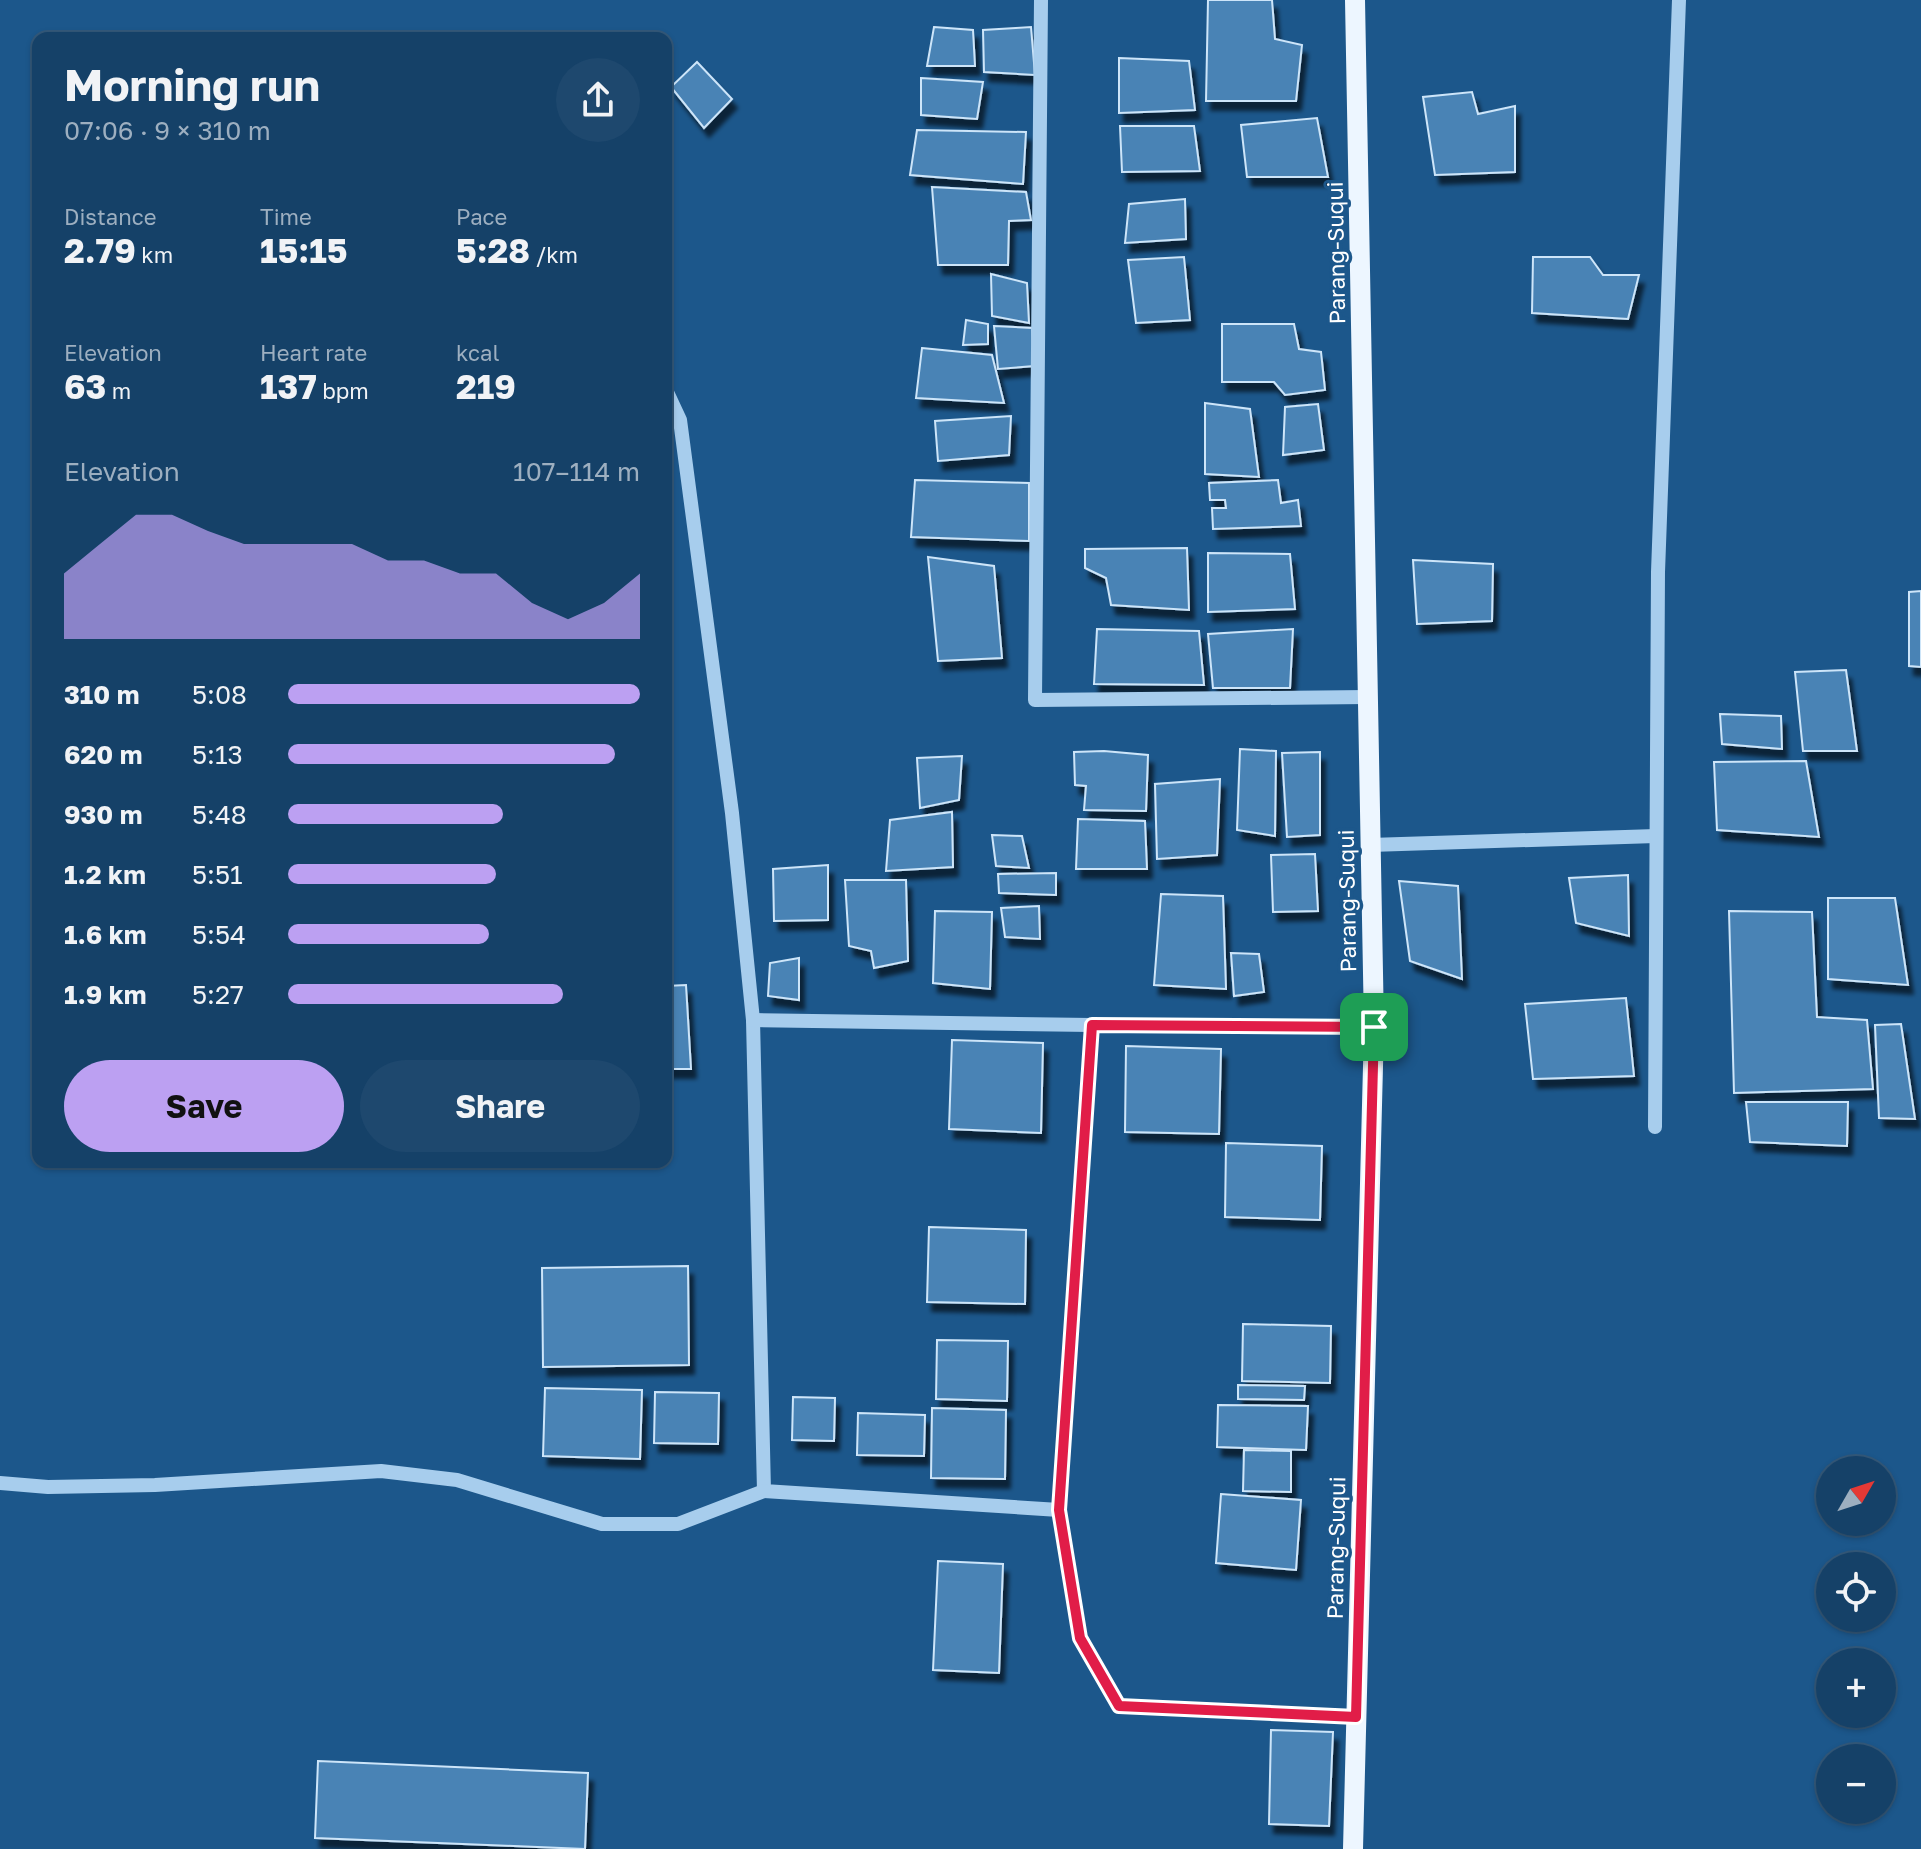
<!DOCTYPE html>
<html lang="en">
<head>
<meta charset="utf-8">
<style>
  body { margin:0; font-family:"Golos Text",sans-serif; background:#1e486e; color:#f1f3f6; height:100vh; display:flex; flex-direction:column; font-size:30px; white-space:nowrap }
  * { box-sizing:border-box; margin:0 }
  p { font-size:26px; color:#9dafc0 }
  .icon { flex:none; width:44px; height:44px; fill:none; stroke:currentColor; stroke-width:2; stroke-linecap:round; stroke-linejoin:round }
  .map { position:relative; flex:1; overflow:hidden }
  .sheet { position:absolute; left:32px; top:32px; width:640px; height:1136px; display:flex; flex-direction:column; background:#154168; border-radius:16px; box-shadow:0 2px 6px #0004,0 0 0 2px #345a7c }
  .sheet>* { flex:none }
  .needle { width:52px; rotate:51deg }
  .tools { position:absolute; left:1816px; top:1456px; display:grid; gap:16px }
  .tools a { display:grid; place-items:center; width:80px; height:80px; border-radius:50%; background:#154168; box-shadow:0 2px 6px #0004,0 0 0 2px #345a7c; font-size:40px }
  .pin { position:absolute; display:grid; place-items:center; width:68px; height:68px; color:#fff; margin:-34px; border-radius:16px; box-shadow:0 4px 12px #0006 }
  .round { display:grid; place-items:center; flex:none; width:84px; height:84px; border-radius:42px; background:#1e486e }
  .summary { display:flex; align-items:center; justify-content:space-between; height:136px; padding:0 32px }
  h1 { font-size:44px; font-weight:700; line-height:60px }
  .metrics { display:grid; grid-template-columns:repeat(3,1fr); gap:12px; height:136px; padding:8px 32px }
  .metrics div { display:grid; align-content:center }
  .metrics b { font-size:34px; font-weight:700 }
  .metrics small { font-size:22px; font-weight:400 }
  .metrics p { font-size:22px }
  .chart { height:224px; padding:16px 32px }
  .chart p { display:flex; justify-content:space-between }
  .chart svg { width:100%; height:144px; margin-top:8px; fill:#bca0f2; opacity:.7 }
  .button { display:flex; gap:16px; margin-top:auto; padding:16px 32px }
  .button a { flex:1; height:92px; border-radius:48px; background:#bca0f2; color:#111; font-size:32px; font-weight:700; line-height:92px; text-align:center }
  .button a+a { background:#1e486e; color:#f1f3f6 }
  ul { padding:0 32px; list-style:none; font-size:26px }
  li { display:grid; grid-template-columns:128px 96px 1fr; align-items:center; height:60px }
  li i { height:20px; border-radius:10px; background:#bca0f2 }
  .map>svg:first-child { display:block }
  .building { fill:#4983b5; stroke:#cde5f9; stroke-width:2; filter:url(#shadow) }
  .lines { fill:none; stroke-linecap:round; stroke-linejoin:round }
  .minor { stroke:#a7cded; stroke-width:14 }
  .major { stroke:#edf6ff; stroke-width:20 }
  .route-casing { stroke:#fff; stroke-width:16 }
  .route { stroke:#e11d48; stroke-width:10 }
  .labels { text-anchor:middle; stroke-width:7; stroke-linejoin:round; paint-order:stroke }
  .street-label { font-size:22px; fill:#fff; stroke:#1c578b }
</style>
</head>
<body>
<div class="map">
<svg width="1921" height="1849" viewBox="0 0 1921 1849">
  <defs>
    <filter id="shadow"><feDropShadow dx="5" dy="9" stdDeviation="2" flood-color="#0009"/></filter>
  </defs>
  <rect width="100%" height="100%" fill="#1c578b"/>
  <g class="building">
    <polygon points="1208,0 1272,0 1275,39 1302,45 1296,101 1206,101"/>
    <polygon points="934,27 973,30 975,66 927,66"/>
    <polygon points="1031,27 1035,75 984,72 983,30"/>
    <polygon points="1119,58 1189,61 1195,110 1119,113"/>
    <polygon points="697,62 732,99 704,128 671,87"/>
    <polygon points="921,78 983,82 977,119 921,115"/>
    <polygon points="1472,92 1478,114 1515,106 1515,172 1435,175 1423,97"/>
    <polygon points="1317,118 1328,177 1247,177 1241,125"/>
    <polygon points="1120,126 1194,126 1200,171 1122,172"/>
    <polygon points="917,130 1026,132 1023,184 910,175"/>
    <polygon points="932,187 1026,192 1031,220 1009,221 1008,265 938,265"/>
    <polygon points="1185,199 1186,239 1125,243 1129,204"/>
    <polygon points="1184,257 1190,320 1136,323 1128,260"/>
    <polygon points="1533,257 1590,257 1603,275 1639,275 1628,319 1532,313"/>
    <polygon points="991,274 1027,283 1029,323 992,316"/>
    <polygon points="966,320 988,324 988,344 963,345"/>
    <polygon points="1222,324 1294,324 1299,349 1321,352 1325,390 1285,395 1274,382 1222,382"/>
    <polygon points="994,326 1032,328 1034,366 998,369"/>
    <polygon points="922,348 992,355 1004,403 916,398"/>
    <polygon points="1205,403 1250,409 1259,477 1205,474"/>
    <polygon points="1318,404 1324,450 1283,455 1285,407"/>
    <polygon points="1011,416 1009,455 938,461 935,421"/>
    <polygon points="915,480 1029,483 1029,541 911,537"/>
    <polygon points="1278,480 1281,503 1298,500 1301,526 1213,529 1212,508 1226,508 1225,500 1210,500 1209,483"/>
    <polygon points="1187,548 1189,610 1111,605 1106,578 1085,568 1085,549"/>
    <polygon points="1208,553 1290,554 1295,609 1208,612"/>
    <polygon points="928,557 994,566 1002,658 938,661"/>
    <polygon points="1413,560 1493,564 1492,621 1417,624"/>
    <polygon points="1921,591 1921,667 1909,666 1909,592"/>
    <polygon points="1097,629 1199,631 1204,685 1094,684"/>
    <polygon points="1293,629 1290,688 1213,688 1208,634"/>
    <polygon points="1846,670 1857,751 1803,751 1795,672"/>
    <polygon points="1720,714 1781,716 1782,749 1722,744"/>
    <polygon points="1240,749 1276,751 1275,836 1237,830"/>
    <polygon points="1104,751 1148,755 1146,811 1084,810 1086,786 1075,785 1074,752"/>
    <polygon points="1320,752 1320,835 1287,837 1282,753"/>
    <polygon points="962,756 959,800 920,808 917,758"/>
    <polygon points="1806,761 1819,837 1717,830 1714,762"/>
    <polygon points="1220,779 1217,855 1157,859 1155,784"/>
    <polygon points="952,812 953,867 886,871 890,820"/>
    <polygon points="1078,819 1145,821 1147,869 1076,869"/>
    <polygon points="992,835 1022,836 1029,868 996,866"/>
    <polygon points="1315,854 1318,911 1273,912 1271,855"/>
    <polygon points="828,865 828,920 774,921 773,869"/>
    <polygon points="1056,873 1056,895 999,893 998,874"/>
    <polygon points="1628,875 1629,936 1576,923 1569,878"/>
    <polygon points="845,880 906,880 908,961 874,968 871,951 849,946"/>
    <polygon points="1399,881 1458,886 1462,979 1410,961"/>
    <polygon points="1161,894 1223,896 1226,989 1154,985"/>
    <polygon points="1828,898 1895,898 1908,985 1828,979"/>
    <polygon points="1039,906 1040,939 1005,937 1001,908"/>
    <polygon points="935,911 992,912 990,989 933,983"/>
    <polygon points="1729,911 1812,912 1817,1017 1867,1020 1873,1089 1734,1093"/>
    <polygon points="1231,953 1259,954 1264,992 1234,996"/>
    <polygon points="799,958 799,1000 768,996 770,963"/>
    <polygon points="686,985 691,1069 666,1069 666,986"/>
    <polygon points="1626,998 1634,1076 1533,1079 1525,1004"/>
    <polygon points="1901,1024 1915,1119 1879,1118 1875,1025"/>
    <polygon points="952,1040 1043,1043 1041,1133 949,1129"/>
    <polygon points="1126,1046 1221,1049 1219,1134 1125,1132"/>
    <polygon points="1746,1102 1848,1102 1847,1146 1750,1142"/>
    <polygon points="1226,1143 1322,1146 1320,1220 1225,1217"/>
    <polygon points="929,1227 1026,1230 1025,1304 927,1302"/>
    <polygon points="688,1266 689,1365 543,1367 542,1268"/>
    <polygon points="1243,1324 1331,1326 1330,1383 1242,1381"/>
    <polygon points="937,1340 1008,1341 1007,1401 936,1399"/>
    <polygon points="1238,1385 1305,1386 1304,1400 1238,1399"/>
    <polygon points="545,1388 642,1390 640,1459 543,1456"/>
    <polygon points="655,1392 719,1393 718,1444 654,1443"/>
    <polygon points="793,1397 835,1398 834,1441 792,1440"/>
    <polygon points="1218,1405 1308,1406 1306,1450 1217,1447"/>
    <polygon points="932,1408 1006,1410 1005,1479 931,1478"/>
    <polygon points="858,1413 925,1415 924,1456 857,1455"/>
    <polygon points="1244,1450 1291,1451 1291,1492 1243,1491"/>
    <polygon points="1221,1494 1301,1500 1296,1570 1216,1563"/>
    <polygon points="938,1561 1003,1564 999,1673 933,1670"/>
    <polygon points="1271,1730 1333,1732 1329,1826 1269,1824"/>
    <polygon points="318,1761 588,1773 585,1849 315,1838"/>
  </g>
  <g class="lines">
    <g class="minor">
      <polyline points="1041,0 1035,700 1368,697"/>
      <polyline points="666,390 680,420 732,813 753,1020 764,1491 1059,1510"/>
      <polyline points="1370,845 1656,836"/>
      <polyline points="753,1020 1092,1025 1374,1027"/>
      <polyline points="1092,1025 1059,1510 1080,1638 1119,1706 1356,1717"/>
      <polyline points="1655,1127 1658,572 1679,0"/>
      <polyline points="0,1483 48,1487 155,1485 381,1471 457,1480 602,1524 678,1524 764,1491"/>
    </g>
    <polyline class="major" points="1353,1849 1374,1027 1355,0"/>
  </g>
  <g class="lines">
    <g class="route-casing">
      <polygon id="route" points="1092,1025 1374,1027 1356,1717 1119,1706 1080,1638 1059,1510"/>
    </g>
    <use href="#route" class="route"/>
  </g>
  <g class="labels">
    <g class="street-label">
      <text transform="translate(1336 253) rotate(-91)" y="8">Parang-Suqui</text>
      <text transform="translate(1347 901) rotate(-91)" y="8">Parang-Suqui</text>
      <text transform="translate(1336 1548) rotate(-89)" y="8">Parang-Suqui</text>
    </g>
  </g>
</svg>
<div class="tools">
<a><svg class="needle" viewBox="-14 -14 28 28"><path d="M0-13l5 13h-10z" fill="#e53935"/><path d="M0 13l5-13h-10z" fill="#9dafc0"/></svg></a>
<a><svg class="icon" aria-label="locate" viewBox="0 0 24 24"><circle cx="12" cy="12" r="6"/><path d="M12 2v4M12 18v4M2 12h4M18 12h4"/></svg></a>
<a>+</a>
<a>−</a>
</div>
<div class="pin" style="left:1374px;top:1027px;background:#1e9e55"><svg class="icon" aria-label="arrive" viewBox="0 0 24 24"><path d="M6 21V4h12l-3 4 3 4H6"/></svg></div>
<section class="sheet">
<div class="summary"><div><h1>Morning run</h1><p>07:06 · 9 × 310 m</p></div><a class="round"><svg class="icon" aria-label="share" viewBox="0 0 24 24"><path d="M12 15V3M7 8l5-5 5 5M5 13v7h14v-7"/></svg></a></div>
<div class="metrics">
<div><p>Distance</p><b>2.79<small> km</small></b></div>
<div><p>Time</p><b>15:15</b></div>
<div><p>Pace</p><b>5:28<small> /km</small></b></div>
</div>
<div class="metrics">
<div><p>Elevation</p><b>63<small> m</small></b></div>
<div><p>Heart rate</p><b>137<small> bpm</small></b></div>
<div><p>kcal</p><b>219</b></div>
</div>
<div class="chart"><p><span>Elevation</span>107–114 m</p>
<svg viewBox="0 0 160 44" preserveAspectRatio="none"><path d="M0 44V24L10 15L20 6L30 6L40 11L50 15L60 15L70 15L80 15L90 20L100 20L110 24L120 24L130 33L140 38L150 33L160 24V44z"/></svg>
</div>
<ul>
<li><b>310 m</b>5:08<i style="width:100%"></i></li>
<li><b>620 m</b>5:13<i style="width:93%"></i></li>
<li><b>930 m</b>5:48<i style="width:61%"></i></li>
<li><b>1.2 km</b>5:51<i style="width:59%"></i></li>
<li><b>1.6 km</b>5:54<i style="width:57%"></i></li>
<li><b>1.9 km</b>5:27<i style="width:78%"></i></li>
</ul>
<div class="button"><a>Save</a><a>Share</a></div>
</section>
</div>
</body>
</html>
